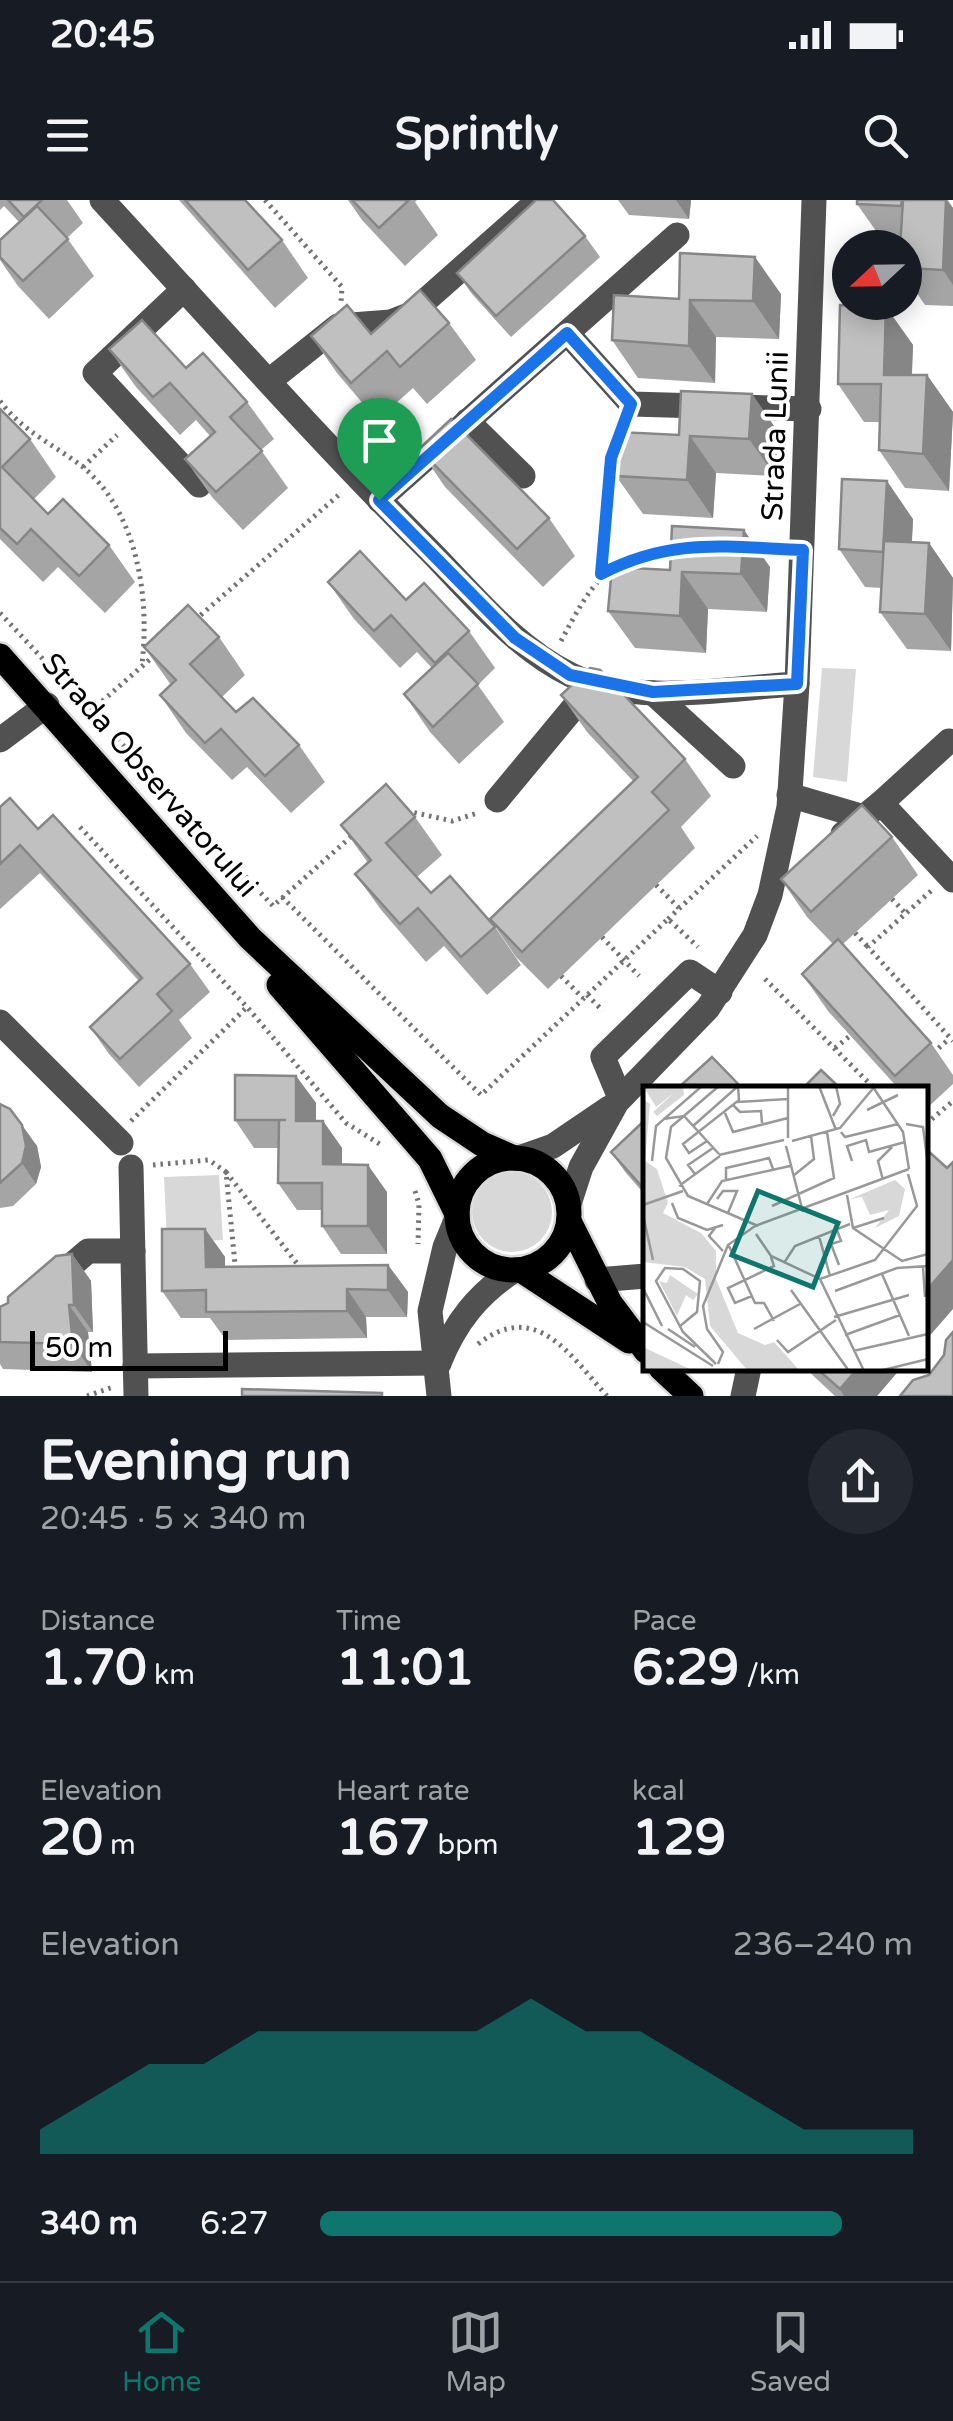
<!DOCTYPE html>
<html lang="en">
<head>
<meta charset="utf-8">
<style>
  body { margin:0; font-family:"Varela Round",sans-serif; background:#242831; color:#f1f3f6; height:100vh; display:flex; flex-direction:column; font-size:38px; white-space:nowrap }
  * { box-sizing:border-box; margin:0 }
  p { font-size:32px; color:#9ea1a6 }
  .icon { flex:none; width:55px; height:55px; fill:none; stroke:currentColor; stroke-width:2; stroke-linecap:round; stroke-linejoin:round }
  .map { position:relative; height:1196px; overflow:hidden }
  .details { display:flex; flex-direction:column; background:#171b24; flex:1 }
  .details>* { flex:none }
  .needle { width:65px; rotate:248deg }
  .fabs { position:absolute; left:832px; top:30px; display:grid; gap:20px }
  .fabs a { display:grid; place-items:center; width:90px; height:90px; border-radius:50%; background:#171b24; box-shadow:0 5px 25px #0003; font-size:50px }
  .scale { position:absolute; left:30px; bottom:25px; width:198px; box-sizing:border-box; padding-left:10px; border:5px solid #000; border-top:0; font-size:28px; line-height:35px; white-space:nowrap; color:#000; -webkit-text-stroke:8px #fff; paint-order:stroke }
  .pin { position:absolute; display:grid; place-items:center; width:85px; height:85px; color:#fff; margin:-102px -42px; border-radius:50% 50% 50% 0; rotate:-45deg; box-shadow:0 0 10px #0007 }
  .pin .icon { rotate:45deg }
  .round { display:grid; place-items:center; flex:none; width:105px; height:105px; border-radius:52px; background:#242831 }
  .headline { display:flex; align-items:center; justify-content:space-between; height:170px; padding:0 40px }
  h1 { font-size:55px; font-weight:700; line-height:75px }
  .figures { display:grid; grid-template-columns:repeat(3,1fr); gap:15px; height:170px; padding:10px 40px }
  .figures div { display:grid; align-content:center }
  .figures b { font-size:50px; font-weight:700 }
  .figures small { font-size:28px; font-weight:400 }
  .figures p { font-size:28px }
  .chart { height:280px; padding:20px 40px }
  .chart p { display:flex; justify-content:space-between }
  .chart svg { width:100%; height:180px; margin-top:10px; fill:#0f766e; opacity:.7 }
  ul { padding:0 40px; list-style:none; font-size:32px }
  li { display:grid; grid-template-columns:160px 120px 1fr; align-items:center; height:75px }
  li i { height:25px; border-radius:12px; background:#0f766e }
  .status { display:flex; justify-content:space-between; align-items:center; height:70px; padding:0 50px; background:#171b24; direction:ltr }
  .status svg { height:28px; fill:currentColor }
  header { display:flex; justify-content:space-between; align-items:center; height:130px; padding:0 40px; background:#171b24; font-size:45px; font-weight:700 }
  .tabs { display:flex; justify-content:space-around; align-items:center; height:140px; border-top:2px solid #363941; background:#171b24; font-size:28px; color:#9ea1a6 }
  .tabs a { display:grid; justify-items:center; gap:5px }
  .tabs .on { color:#0f766e }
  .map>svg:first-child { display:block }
  .green { fill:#d8d8d8 }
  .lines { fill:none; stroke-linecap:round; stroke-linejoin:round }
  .major-casing { stroke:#dbdbdb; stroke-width:30 }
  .path { stroke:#737373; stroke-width:5; stroke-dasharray:2.5 5; stroke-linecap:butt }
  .minor { stroke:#515151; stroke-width:25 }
  .major { stroke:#000; stroke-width:25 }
  .wall { fill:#a5a5a5 }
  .shaded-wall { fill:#868686 }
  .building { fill:#c0c0c0; stroke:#868686; stroke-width:2.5 }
  .route-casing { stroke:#fff; stroke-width:20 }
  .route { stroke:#1a73e8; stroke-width:12 }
  .labels { text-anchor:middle; stroke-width:8; stroke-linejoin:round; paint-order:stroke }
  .street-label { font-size:30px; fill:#000; stroke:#fff }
  .inset-road { fill:none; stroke:#999; stroke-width:2.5 }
  .view { fill:#0f766e; fill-opacity:0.15; stroke:#0f766e; stroke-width:5 }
  .inset-edge { fill:none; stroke:#000; stroke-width:5 }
</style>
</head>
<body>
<div class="status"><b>20:45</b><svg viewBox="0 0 49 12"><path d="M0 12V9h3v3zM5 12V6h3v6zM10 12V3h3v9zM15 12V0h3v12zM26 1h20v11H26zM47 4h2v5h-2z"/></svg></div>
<header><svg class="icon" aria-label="menu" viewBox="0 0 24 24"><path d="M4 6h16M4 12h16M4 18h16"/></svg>Sprintly<svg class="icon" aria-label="search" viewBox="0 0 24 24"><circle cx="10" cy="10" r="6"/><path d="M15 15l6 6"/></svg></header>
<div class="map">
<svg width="953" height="1196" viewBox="0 0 953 1196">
  <rect width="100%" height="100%" fill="#fff"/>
  <g class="green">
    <polygon points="822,468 856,469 847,582 813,577"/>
    <circle cx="512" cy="1012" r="40"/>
    <polygon points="219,975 223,1040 167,1043 164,977"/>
  </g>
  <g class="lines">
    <g class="major-casing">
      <g id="major">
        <polyline points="0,456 250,738 440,916 482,944 514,958"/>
        <polyline points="279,785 430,959 457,1014"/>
        <circle cx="513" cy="1014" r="56"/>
        <polyline points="569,1021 610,1103 646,1151"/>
        <polyline points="521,1070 629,1141"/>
        <polyline points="661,1168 691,1196"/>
      </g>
    </g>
    <g class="path">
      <polyline points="265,0 342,87 341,102"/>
      <path d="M0,201C20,229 52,244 79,264C137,308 150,396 142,464"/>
      <polyline points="83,267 117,235"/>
      <polyline points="752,348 776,349"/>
      <polyline points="601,374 611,259 623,224"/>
      <polyline points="0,413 273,706 354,634"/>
      <polyline points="195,420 341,293"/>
      <path d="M561,441C590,387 608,351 676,347"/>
      <polyline points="91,511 156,454"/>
      <polyline points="407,611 452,621 478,613"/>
      <polyline points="80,627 247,807 346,923 383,946"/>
      <polyline points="656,685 679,708"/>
      <polyline points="931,691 868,747 953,841"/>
      <polyline points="282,697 481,895 668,719 698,747"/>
      <polyline points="892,699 906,714"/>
      <polyline points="668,719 757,636"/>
      <polyline points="855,733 868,747"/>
      <polyline points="602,737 639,776"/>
      <polyline points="561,776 583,798"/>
      <polyline points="765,779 874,888"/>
      <polyline points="587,795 603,811"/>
      <polyline points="835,848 851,835"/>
      <polyline points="933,853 949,839"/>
      <polyline points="131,921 247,807"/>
      <polyline points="926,924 953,901"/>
      <polyline points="153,965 209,960 226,972"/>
      <polygon points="226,972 302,1070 236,1074"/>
      <polyline points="415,991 419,1004 418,1044"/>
      <path d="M478,1144C536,1099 570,1155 607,1196"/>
      <polyline points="87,1196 113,1187"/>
    </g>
    <g class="minor">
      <path d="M102,0C210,117 316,237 429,350C472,394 515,448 571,475C637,507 726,488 797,484"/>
      <polyline points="184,89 95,173 199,285"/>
      <polyline points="567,133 631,204 809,209"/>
      <polyline points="269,181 338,126 391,122 409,115 539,0"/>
      <polyline points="467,221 523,276"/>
      <polyline points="379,300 677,35"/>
      <polyline points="653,493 733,566"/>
      <polyline points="0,540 47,505"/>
      <polyline points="789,595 864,617"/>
      <polyline points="497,600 594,483"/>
      <polyline points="881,603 949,541"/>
      <polyline points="843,634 881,603 953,680"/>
      <polyline points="0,822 121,943"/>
      <polyline points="620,898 603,857 690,772 720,792"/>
      <polyline points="519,958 553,946 609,908"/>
      <polyline points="131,967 136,1196"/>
      <polyline points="569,1004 581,967 617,902 708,808 755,735 770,695 789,607 797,484 814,0"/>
      <polyline points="597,1080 646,1076"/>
      <polyline points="0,1127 88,1051 133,1051"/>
      <path d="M439,1163C455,1123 478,1093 515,1070"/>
      <polyline points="135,1166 439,1163"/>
      <polyline points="439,1196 430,1111 445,1047 457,1018"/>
      <polyline points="743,1196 749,1168"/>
    </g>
    <use href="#major" class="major"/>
  </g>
  <g class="wall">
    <polygon points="0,0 67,0 83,23 67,38 94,76 49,119 18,86 0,60 0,40 19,22 4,6 0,10"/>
    <polygon points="179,0 245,0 282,40 308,78 275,108"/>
    <polygon points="348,0 417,0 415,2 438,35 405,66 362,20"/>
    <polygon points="618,0 691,0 689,19 629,15"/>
    <polygon points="857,0 948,0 953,8 953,106 925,105 905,76 905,48 900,42 883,41 857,4"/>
    <polygon points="585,36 600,57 511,137 472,94 457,73"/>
    <polygon points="781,94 779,139 716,137 715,183 638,178 612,140 679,99"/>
    <polygon points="886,107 913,145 912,175 927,175 953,212 949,291 905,288 879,250 880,222 864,222 838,184"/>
    <polygon points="449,123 476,160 427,204 413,188 377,220 337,173 311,136 371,134"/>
    <polygon points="109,149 186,168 247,202 274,239 261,250 288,288 243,330 212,297 185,259 210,236 196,220 180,235 136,187"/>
    <polygon points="752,194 778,232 775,276 716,273 713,318 643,314 616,276 679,235"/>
    <polygon points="0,209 30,239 56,277 34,299 48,314 109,345 135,382 105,413 58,367 43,382 0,339"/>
    <polygon points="419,249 549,318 575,356 543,387 445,287"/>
    <polygon points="913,319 912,342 929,343 953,378 951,451 907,449 880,412 882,388 865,387 839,349"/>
    <polygon points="770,367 767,412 708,409 706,453 635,448 608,411 670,370"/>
    <polygon points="328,382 406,400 469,431 495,468 478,485 504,522 459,564 430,532 404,494 432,468 417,452 400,468 354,419"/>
    <polygon points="219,437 245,475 222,497 236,512 299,545 325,582 291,613 247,567 232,580 186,533 160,495 171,485 144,447"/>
    <polygon points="561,495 685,559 711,596 681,627 695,648 548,789 516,757 490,719 634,582 587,532"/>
    <polygon points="0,607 38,629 190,764 210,792 179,820 192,838 139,887 109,854 90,827 139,781 40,673 0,709"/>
    <polygon points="415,617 442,655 417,677 431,693 495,727 521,765 487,795 444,746 426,762 382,711 355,674 368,663 341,625"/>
    <polygon points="892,637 918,675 843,744 931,843 953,875 953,884 926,909 926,888 898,888 828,811 802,774 833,744 807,717 781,679"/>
    <polygon points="296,876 316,903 316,921 323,921 342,948 342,964 387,992 387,1054 341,1054 322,1026 322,1010 297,1010 278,983 278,948 254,948 235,920"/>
    <polygon points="0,904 37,946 41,967 36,984 13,1006 0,1008"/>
    <polygon points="646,919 646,996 626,973 611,952"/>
    <polygon points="205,1029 225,1057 225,1067 388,1065 408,1092 407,1117 366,1117 367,1138 226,1140 210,1118 181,1118 162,1091"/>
    <polygon points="72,1054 91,1081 93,1132 88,1132 92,1172 3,1169 0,1164 0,1107 8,1103"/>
    <polygon points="805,1168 901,1168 877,1196 835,1196"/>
  </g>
  <g class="shaded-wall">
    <polygon points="676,0 691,0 689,19"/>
    <polygon points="946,0 953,8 953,85 943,70"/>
    <polygon points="755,57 781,94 779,139 753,101"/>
    <polygon points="690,100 716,137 715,183 689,146"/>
    <polygon points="886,107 913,145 910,212 884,175"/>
    <polygon points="927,175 953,212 949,291 923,254"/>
    <polygon points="752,194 778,232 775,276 749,239"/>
    <polygon points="690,236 716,273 713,318 687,280"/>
    <polygon points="887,281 913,319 909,389 883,352"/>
    <polygon points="744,330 770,367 767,412 741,374"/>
    <polygon points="929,343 953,378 951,451 925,414"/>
    <polygon points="682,372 708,409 706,453 680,416"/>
    <polygon points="296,876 316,903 316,948 296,921"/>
    <polygon points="323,921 342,948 342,992 323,964"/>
    <polygon points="22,925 37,946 41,967 36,984 22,963"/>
    <polygon points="368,965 387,992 387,1054 368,1026"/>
    <polygon points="205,1029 225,1057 225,1094 206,1067"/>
    <polygon points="72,1054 91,1081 93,1132 74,1105"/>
    <polygon points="953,1060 953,1109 926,1140 926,1091"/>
    <polygon points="388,1065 408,1092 407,1117 388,1090"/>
    <polygon points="347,1089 366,1117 367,1138 347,1111"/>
    <polygon points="69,1105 88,1132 92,1172 73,1144"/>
    <polygon points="858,1168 901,1168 877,1196 844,1196 840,1189"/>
  </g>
  <g class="building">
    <polygon points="8,0 42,0 24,17"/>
    <polygon points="185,0 245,0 282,40 248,70"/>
    <polygon points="352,0 409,0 379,28"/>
    <polygon points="536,0 553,0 585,36 496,116 457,73"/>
    <polygon points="857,0 902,0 901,6 857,4"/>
    <polygon points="903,0 946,0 943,70 905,68 905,48 900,48"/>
    <polygon points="37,6 68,39 23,81 0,57 0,40"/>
    <polygon points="680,53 755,57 753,101 690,100 689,146 612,140 614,95 679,99"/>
    <polygon points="420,90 449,123 400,167 387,151 351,183 311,136 347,105 371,134"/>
    <polygon points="840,105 886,107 884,175 927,175 923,254 879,250 881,184 838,184"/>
    <polygon points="142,120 186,168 203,153 247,202 230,217 262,251 216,292 185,259 215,232 170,183 153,197 109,149"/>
    <polygon points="681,191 752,194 749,239 690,236 687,280 616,276 619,232 679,235"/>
    <polygon points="0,209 30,239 2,267 48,314 63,299 109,345 79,376 31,329 17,344 0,328"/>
    <polygon points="451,219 549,318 517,349 419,249"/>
    <polygon points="842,279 887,281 883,352 839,349"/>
    <polygon points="672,326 744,330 741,374 682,372 680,416 608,411 612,367 670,370"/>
    <polygon points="884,341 929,343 925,414 880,412"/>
    <polygon points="360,351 406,400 424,383 469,431 435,463 391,415 374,431 328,382"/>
    <polygon points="188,405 219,437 190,464 236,512 253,498 299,545 265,576 221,529 205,543 160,495 176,480 144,447"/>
    <polygon points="448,453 478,484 433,527 404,494"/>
    <polygon points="590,468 600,470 685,559 652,592 669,610 522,752 490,719 638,577 561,495"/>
    <polygon points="386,584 415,617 386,643 431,693 450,676 495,727 461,757 418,708 400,724 355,674 371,660 341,625"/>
    <polygon points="10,598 38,629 53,615 190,764 157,794 172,811 120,859 90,827 142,778 20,645 0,664 0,607"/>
    <polygon points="862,605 892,637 811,712 781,679"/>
    <polygon points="838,739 931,843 895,876 802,774"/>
    <polygon points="712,857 742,888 678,888"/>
    <polygon points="821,870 840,888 803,888"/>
    <polygon points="235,875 296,876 296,921 323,921 323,964 368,965 368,1026 322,1026 322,983 278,983 279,920 286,920 235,920"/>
    <polygon points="0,904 10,909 22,925 26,946 22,963 0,983"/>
    <polygon points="646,919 646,991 611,952"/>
    <polygon points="926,949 947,968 953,962 953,1060 926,1091"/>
    <polygon points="162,1029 205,1029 206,1067 388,1065 388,1090 347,1089 347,1111 206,1112 206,1090 162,1091"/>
    <polygon points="72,1054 74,1105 69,1105 73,1144 0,1142 0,1107 8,1103 8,1097 56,1056"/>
    <polygon points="953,1132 953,1196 900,1196 913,1180 929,1175 944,1155 946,1140"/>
    <polygon points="816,1168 858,1168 840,1189"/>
    <polygon points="242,1189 382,1193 382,1196 242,1196"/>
  </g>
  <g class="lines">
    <g class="route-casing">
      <path id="route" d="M567,133L631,204L611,258L601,374C672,337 726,347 803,350L797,484L653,492L570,475L515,438L379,300Z"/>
    </g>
    <use href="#route" class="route"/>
  </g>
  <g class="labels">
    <g class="street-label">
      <text transform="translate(775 236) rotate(-88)" y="10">Strada Lunii</text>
      <text transform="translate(150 575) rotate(49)" y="10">Strada Observatorului</text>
    </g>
  </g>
  <g transform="translate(643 886)">
    <rect width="285" height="285" fill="#fff"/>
    <path d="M0,0H40L41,9L14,30L10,26L31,7L13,21ZM0,13L7,18L2,75L14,83L25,117L20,127L58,147L73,165V193L95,247L122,259L131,256L157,285H105L67,240L62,193L42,181L0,176ZM252,94L262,103L256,130L232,142L246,124L227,129L219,111L207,113ZM27,189L55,208L50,214L43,209L34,230L16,195L24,197ZM0,261L49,284L50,285H0Z" fill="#d8d8d8"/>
    <path class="inset-road" d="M76,0L28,41L23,72L45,110L115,140M145,0V52M176,0L193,44M230,1L260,46L266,83M94,16L145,13M90,19L97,26L118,25L119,37M224,24L255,9M82,27L90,46L145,32M190,30L197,18L193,0M20,33L41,30L76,68M263,38L280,41L285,79M50,40L94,1M198,46L202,51L255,38M64,55L46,67L40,58L96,14L95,0M149,55L197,42L232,0M143,60L160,126M76,69L141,54M9,75L13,40L59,0M209,75L204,60L223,54L226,66L262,56M52,88L45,79L70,62M150,90L171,73L168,50M83,93V82L126,72L130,83M240,94L235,75L249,61M36,100L77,70M204,109L210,142L259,175L285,168M74,113L80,105H94L85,127M29,117L35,132L64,144L80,139M64,118L79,95L147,80M0,119L40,105M129,120L191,92L184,46M0,129L10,174M72,142L66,150L80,165M210,142L241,132M194,144L198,155L188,158L196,179M113,148L128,170L177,193L232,174L274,120L265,88M176,150L187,190M86,160L112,217H121L131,235M141,177L152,160L207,138M280,181L282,211M239,188L266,250M177,193L221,285M0,202L19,240M148,204L206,285M192,205L254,182L285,180M109,210L92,217L85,202L131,180L128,171M191,231L266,209M0,236L70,280M37,240L54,226L57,195L40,183L22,182L13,195L40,246L73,278M25,243L52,261M111,243L157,218M202,249L257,229M134,254L145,266L193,234M210,265L285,248M75,278L80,266L64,243L60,220L85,159L112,140L266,83M236,285L285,273"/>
    <path class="view" d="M115,105L195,137L170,201L89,169Z"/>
    <rect width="285" height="285" class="inset-edge"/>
  </g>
</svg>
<div class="fabs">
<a><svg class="needle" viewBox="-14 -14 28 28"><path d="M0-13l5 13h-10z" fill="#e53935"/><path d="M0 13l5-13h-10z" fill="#9ea1a6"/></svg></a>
</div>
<div class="scale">50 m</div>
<div class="pin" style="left:379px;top:300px;background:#1e9e55"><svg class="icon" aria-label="arrive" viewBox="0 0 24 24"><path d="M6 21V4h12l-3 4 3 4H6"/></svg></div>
</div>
<section class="details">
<div class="headline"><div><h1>Evening run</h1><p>20:45 · 5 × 340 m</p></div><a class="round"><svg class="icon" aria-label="share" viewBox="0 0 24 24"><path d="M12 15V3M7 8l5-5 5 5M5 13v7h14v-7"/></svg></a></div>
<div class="figures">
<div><p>Distance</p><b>1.70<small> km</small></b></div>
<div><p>Time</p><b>11:01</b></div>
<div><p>Pace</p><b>6:29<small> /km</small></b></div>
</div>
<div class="figures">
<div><p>Elevation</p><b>20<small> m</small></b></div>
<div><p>Heart rate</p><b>167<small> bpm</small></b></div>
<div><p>kcal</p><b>129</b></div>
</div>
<div class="chart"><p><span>Elevation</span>236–240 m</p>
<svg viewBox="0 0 160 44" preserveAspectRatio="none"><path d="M0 44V38L10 30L20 22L30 22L40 14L50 14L60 14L70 14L80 14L90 6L100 14L110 14L120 22L130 30L140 38L150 38L160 38V44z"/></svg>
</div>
<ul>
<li><b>340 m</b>6:27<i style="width:88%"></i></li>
</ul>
</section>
<nav class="tabs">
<a class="on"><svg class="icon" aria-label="home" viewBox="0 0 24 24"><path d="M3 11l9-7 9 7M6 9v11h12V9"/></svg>Home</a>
<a><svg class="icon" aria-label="map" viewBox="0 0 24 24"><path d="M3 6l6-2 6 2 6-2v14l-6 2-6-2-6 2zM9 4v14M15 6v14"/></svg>Map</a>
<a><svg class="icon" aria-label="saved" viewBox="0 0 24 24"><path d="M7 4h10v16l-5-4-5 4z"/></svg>Saved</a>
</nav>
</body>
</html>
